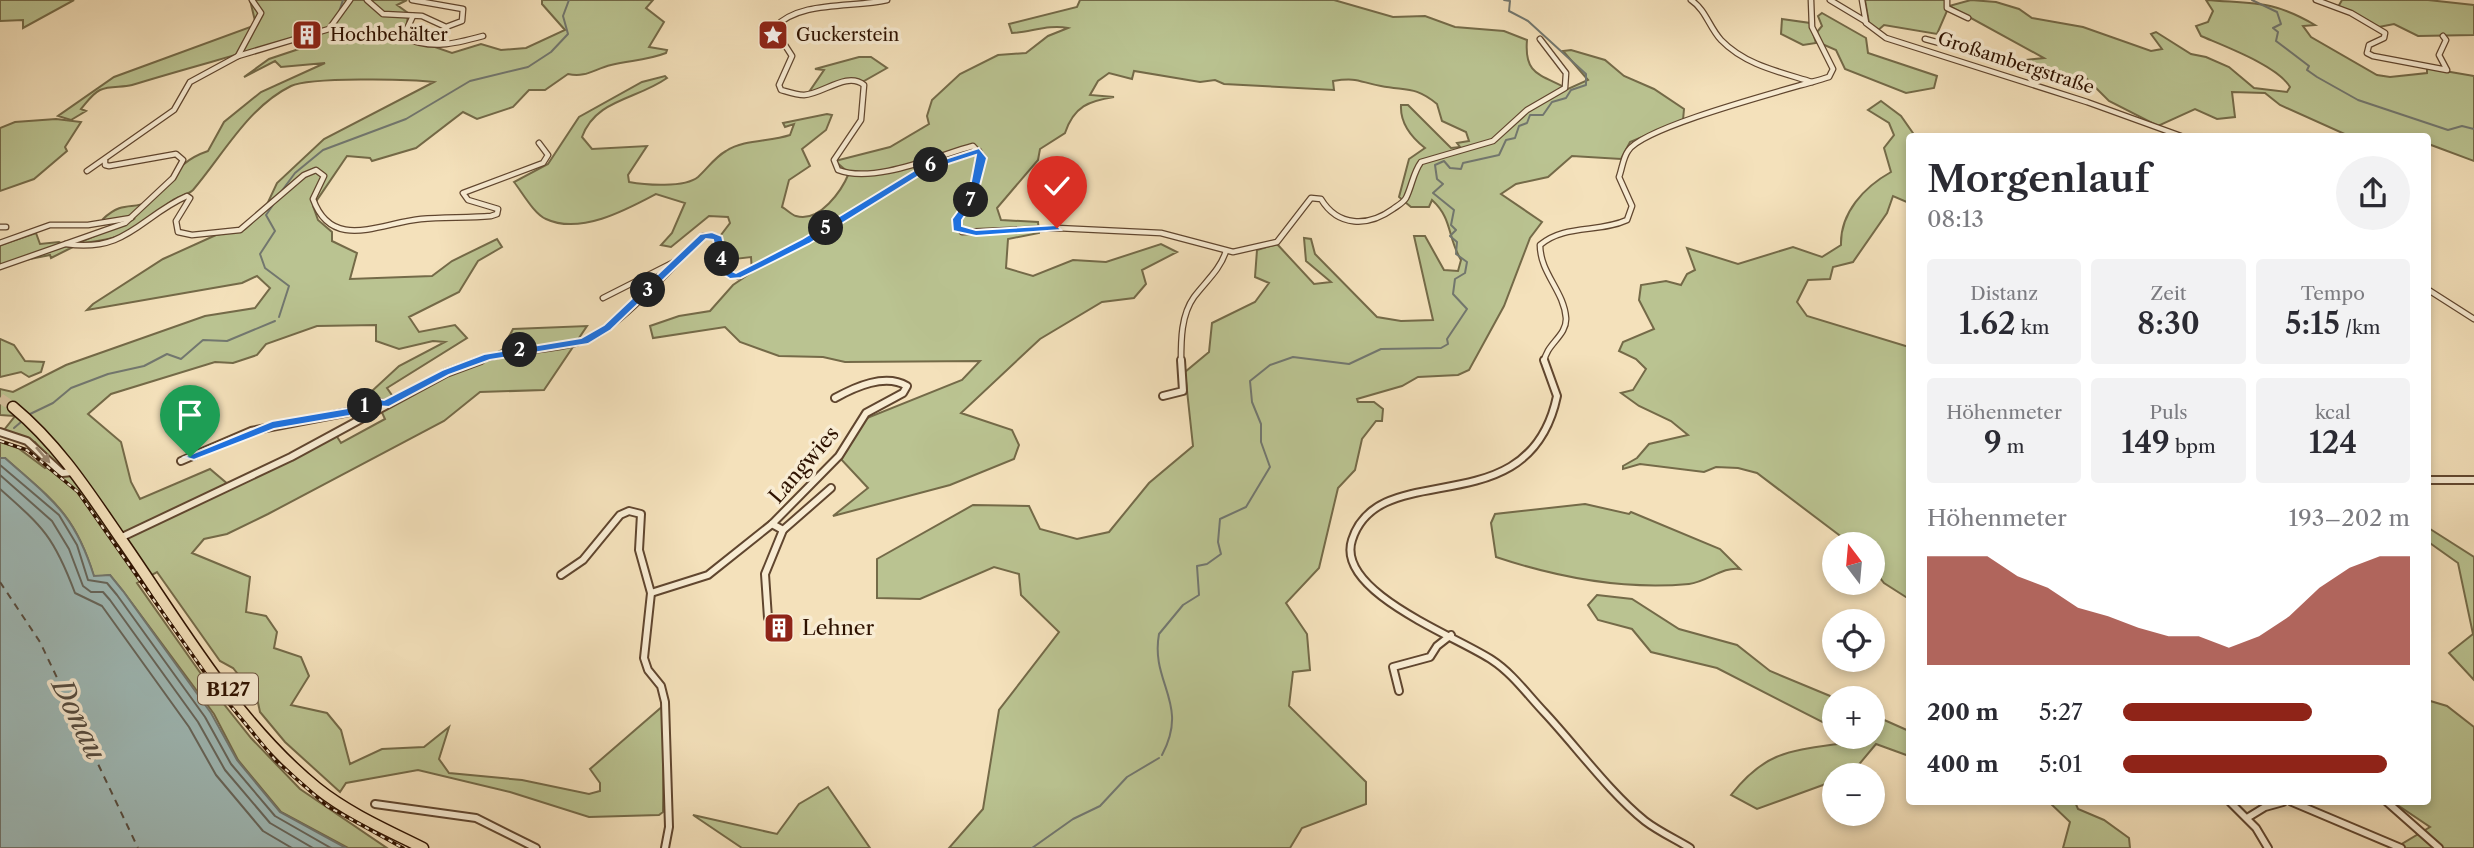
<!DOCTYPE html>
<html lang="de">
<head>
<meta charset="utf-8">
<style>
  body { margin:0; font-family:"Libre Caslon Text",serif; background:#f2f2f3; color:#2b2b33; height:100vh; display:flex; flex-direction:column; font-size:26px; white-space:nowrap }
  * { box-sizing:border-box; margin:0 }
  p { font-size:23px; color:#7c7c81 }
  .icon { flex:none; width:38px; height:38px; fill:none; stroke:currentColor; stroke-width:2; stroke-linecap:round; stroke-linejoin:round }
  .map { position:relative; flex:1; overflow:hidden }
  .panel { position:absolute; left:1906px; top:133px; width:525px; height:672px; display:flex; flex-direction:column; background:#fff; border-radius:7px; box-shadow:0 4px 10px #0003 }
  .panel>* { flex:none }
  .needle { width:46px; rotate:344deg }
  .fabs { position:absolute; left:1822px; top:532px; display:grid; gap:14px }
  .fabs a { display:grid; place-items:center; width:63px; height:63px; border-radius:50%; background:#fff; box-shadow:0 4px 10px #0003; font-size:35px }
  .pin { position:absolute; display:grid; place-items:center; width:60px; height:60px; color:#fff; margin:-72px -30px; border-radius:50% 50% 50% 0; rotate:-45deg; box-shadow:0 0 7px #0007 }
  .pin .icon { rotate:45deg }
  .km { position:absolute; width:35px; height:35px; margin:-18px; border-radius:50%; background:#222; color:#fff; font-size:19px; line-height:35px; text-align:center }
  .round { display:grid; place-items:center; flex:none; width:74px; height:74px; border-radius:37px; background:#f2f2f3 }
  .head { display:flex; align-items:center; justify-content:space-between; height:119px; padding:0 21px }
  h1 { font-size:38px; font-weight:600; line-height:52px }
  .metrics { display:grid; grid-template-columns:repeat(3,1fr); gap:10px; height:119px; padding:7px 21px }
  .metrics div { display:grid; align-content:center; border-radius:7px; background:#f2f2f3; text-align:center }
  .metrics b { font-size:30px; font-weight:600 }
  .metrics small { font-size:19px; font-weight:400 }
  .metrics p { font-size:19px }
  .chart { height:196px; padding:14px 21px }
  .chart p { display:flex; justify-content:space-between }
  .chart svg { width:100%; height:126px; margin-top:7px; fill:#8f2418; opacity:.7 }
  ul { padding:0 21px; list-style:none; font-size:23px }
  li { display:grid; grid-template-columns:112px 84px 1fr; align-items:center; height:52px }
  li i { height:18px; border-radius:9px; background:#8f2418 }
  .map>svg:first-child { display:block }
  .green { fill:#bac391; stroke:#746a48; stroke-width:2; fill-rule:evenodd }
  .water { fill:#9fbbb9; stroke:#72776f; stroke-width:2 }
  .lines { fill:none; stroke-linecap:round; stroke-linejoin:round }
  .shore { stroke:#66665c; stroke-width:2 }
  .stream { stroke:#72776f; stroke-width:2 }
  .ferry { stroke:#564d41; stroke-width:2; stroke-dasharray:7 6; stroke-linecap:butt }
  .primary-tunnel { stroke:#d6c29f; stroke-width:10; stroke-dasharray:10 5; stroke-linecap:butt }
  .street-far1-casing { stroke:#60462f; stroke-width:7 }
  .street-casing { stroke:#60462f; stroke-width:10 }
  .primary-casing { stroke:#2e1200; stroke-width:13 }
  .street-far1 { stroke:#f8ecd3; stroke-width:4.5 }
  .street { stroke:#f8ecd3; stroke-width:6 }
  .primary { stroke:#f4e1bb; stroke-width:10 }
  .rail-casing { stroke:#2e1200; stroke-width:3.5 }
  .rail { stroke:#f8ecd3; stroke-width:2; stroke-dasharray:4.5; stroke-linecap:butt }
  .oneway { fill:#9d8a74 }
  .route { fill:#1a73e8; stroke:#fff; stroke-width:2 }
  .labels { text-anchor:middle; stroke-width:7; stroke-linejoin:round; paint-order:stroke }
  .far-poi-label { font-size:18px; fill:#2e1200; stroke:#f8ecd3; text-anchor:start }
  .far-street-label { font-size:18px; fill:#2e1200; stroke:#f8ecd3 }
  .shield { fill:#f8ecd3; stroke:#6b533f; stroke-width:2 }
  .shield-label { font-size:19px; font-weight:bold; fill:#2e1200 }
  .street-label { font-size:21px; fill:#2e1200; stroke:#f8ecd3 }
  .poi-label { font-size:21px; fill:#2e1200; stroke:#f8ecd3; text-anchor:start }
  .near-water-label { font-size:28px; font-style:italic; fill:#564d41; stroke:#f8ecd3 }
</style>
</head>
<body>
<div class="map">
<svg width="2474" height="848" viewBox="0 0 2474 848">
  <rect width="100%" height="100%" fill="#f4e1bb"/>
  <filter id="stains"><feTurbulence type="fractalNoise" baseFrequency=".00286" numOctaves="4"/><feColorMatrix values="0 0 0 0 .2 0 0 0 0 .09 0 0 0 0 .02 0 0 0 .5 -.17"/></filter>
  <radialGradient id="worn" r=".72"><stop offset=".6" stop-color="#630" stop-opacity="0"/><stop offset="1" stop-color="#630" stop-opacity=".3"/></radialGradient>
  <g class="green">
    <polygon points="0,0 74,0 23,28 23,20 0,21"/>
    <path d="M250,0H407L397,5L408,13L406,37L452,53L481,44L501,50L526,48L565,30L542,4V0H653L646,8L664,22L649,47L667,50L666,53C645,61 631,60 611,65C594,69 586,78 568,74L545,90H529L513,107L477,119L463,112L416,148L372,161L370,158L347,156L313,206L318,220L332,232V241L357,253L350,279L432,276L452,261L497,239L502,247L478,261L459,292L409,317L419,332L455,325L467,338L387,388L396,401L502,350L513,329L587,326L544,390L480,392L444,421L268,514L227,534L204,539L192,553L250,577L246,612L266,616L277,632L274,648L301,657L309,676L291,705L327,713L341,730L350,764L382,749L424,747L449,727L439,759L449,773L522,780L589,794L600,791V783L590,769L664,705L663,812L659,815L589,817L510,792L418,770L346,783L340,792L285,742L260,712L257,698L233,668L220,661L157,572L137,583L211,688L251,738L300,789L387,848H348L281,812L238,760L214,714L123,591L110,575L94,577C75,513 52,500 5,458H0V442L18,448L45,468L53,464L35,442L4,430L15,416L0,415V389L13,392L66,365L205,316L255,308L270,288L257,276L242,283L87,310L93,304L163,259L216,235L245,229L263,213L277,183L324,139L434,82C411,79 309,77 291,86C248,107 223,155 193,190C188,195 181,195 175,199C164,205 156,216 146,223C125,238 101,241 76,244L133,219L123,217L105,222L103,219C124,199 134,211 148,201C173,183 173,163 208,151L224,122L261,92L325,63L281,67L275,61L244,77L269,59L317,43L318,35L309,33C250,52 190,67 132,85C122,88 110,85 100,90C92,94 87,102 81,109L86,111L71,120L58,116L114,77L256,25ZM376,325V341L399,349L433,341L445,342L399,366L372,391L385,419L341,443L336,435L229,485L210,469L140,499L131,482L121,442L88,414L111,394L215,362L233,363L257,355L266,344L317,326Z"/>
    <path d="M1080,0H1334L1393,17L1425,16L1455,27L1504,31L1527,40C1524,75 1540,74 1568,89L1588,80L1563,51L1571,50L1605,60L1624,76L1654,89L1684,109L1683,120L1630,142L1621,159L1572,156L1548,177L1516,184L1501,194L1542,222L1530,238L1504,306L1469,370L1458,375L1418,377L1402,386L1357,399L1358,402H1374L1383,409L1382,421H1376L1362,439L1355,470L1338,488L1319,568L1286,603L1307,634L1310,670L1293,672L1289,706L1366,782V804L1302,828L1290,848H949L983,809L999,710L1059,632L1021,595L1019,574L994,567L920,599L877,598V559L973,505L1029,506L1040,529L1077,539L1109,532L1149,483L1193,446L1185,372L1209,352L1212,323L1255,302L1269,283L1255,277L1257,250L1277,244L1314,284L1331,282L1306,261L1304,238L1311,239L1315,254L1377,317L1401,321L1433,320L1414,236H1425L1444,270L1458,271L1461,260C1447,237 1453,219 1432,200L1429,207H1411L1399,197L1409,159L1425,148C1411,137 1400,123 1401,105H1408L1451,148L1460,147L1457,143L1469,141L1466,132L1442,121L1437,104C1415,86 1407,91 1381,86C1359,82 1358,77 1333,81L1334,90L1224,84L1215,80L1200,82L1134,71L1132,79L1109,73L1098,81L1090,95L1114,97C1089,101 1074,106 1065,133L1040,149L1038,160L997,208L1001,220L1038,222L1039,233L1008,239L1006,268L1033,276L1073,260L1106,262L1161,244L1177,252L1142,270L1146,284L1134,298L1102,302L1040,339L961,413L1012,430L1019,445L1014,459L950,485L833,516L868,488L838,456L862,420L962,380L980,361L845,362L823,357L779,356L740,342L725,327L653,338L650,326L679,316L710,311L733,285L752,272L751,257L726,260L721,235L730,223L728,217L709,216L671,247L661,245L672,233L685,203L656,194C626,210 580,235 546,219C534,214 522,192 514,182L548,164L579,117L642,82L665,76L667,78C636,100 596,99 582,137L592,149L647,146L628,175L629,182C645,185 685,188 698,177C707,169 715,157 726,151C745,139 769,142 790,135L794,124L785,127L783,123L827,114L832,115L826,130L802,149L810,166L789,180L782,207C786,209 792,215 796,216C820,223 842,190 849,173L835,161L890,147L929,124L927,116L932,100L960,74L998,55L1026,53L1048,36L1068,28C1049,24 1031,32 1012,33L1009,24L1077,7Z"/>
    <polygon points="1865,0 1945,0 1947,11 1937,34 1884,25 1876,32 1869,23"/>
    <path d="M1971,0L1996,2L2019,9L2032,18L2083,27L2151,51L2162,49L2151,34L2156,32L2191,54L2206,57L2229,67L2254,88L2287,92L2290,87C2278,66 2224,46 2201,36L2196,26L2208,22L2213,11L2206,0C2255,4 2272,0 2315,25L2303,26L2311,37L2377,75L2390,77L2427,73V68L2474,76V161L2431,145L2427,148V136H2349L2280,105L2265,93L2232,92L2235,117L2217,119L2195,109L2158,126L2109,101L2086,78L2038,71L2026,60L2044,58L1949,6Z"/>
    <polygon points="2342,0 2428,0 2474,5 2474,35 2418,36 2394,24 2379,27 2338,7"/>
    <polygon points="1822,13 1866,38 1868,53 1937,76 1934,88 1906,93 1845,69 1836,50 1822,44 1817,32 1822,26 1818,16"/>
    <polygon points="1782,19 1810,23 1816,43 1803,45 1781,34"/>
    <polygon points="859,57 871,57 887,68 864,81 843,81 807,95 824,70 815,69"/>
    <path d="M1881,101L1901,116L1915,136H1909V203L1893,196L1887,213L1853,262L1833,267L1830,279L1808,280L1797,302L1807,316L1909,347V599L1884,583L1873,569L1872,544H1851L1757,473L1738,468L1716,467L1704,472L1640,464L1623,469V466L1637,458L1649,444L1688,435L1671,421L1639,406L1621,393L1633,390L1646,369L1636,359L1619,351L1623,342L1654,329L1639,300L1641,285L1666,281L1681,285L1687,274L1695,270L1687,248L1738,264L1793,247L1822,257L1841,245C1840,213 1864,187 1891,172L1884,148L1894,135L1889,123L1868,110Z"/>
    <polygon points="56,119 81,122 65,147 67,151 34,179 0,191 0,128 15,122"/>
    <polygon points="36,233 40,244 59,242 71,248 51,258 50,255 0,265 0,245"/>
    <polygon points="0,339 14,345 25,361 44,362 41,372 29,377 21,372 0,377"/>
    <path d="M1585,504L1629,514L1631,512L1720,549L1740,569C1723,566 1707,582 1689,584C1625,590 1556,577 1496,557L1491,523L1495,514Z"/>
    <polygon points="2427,527 2474,557 2474,680 2449,653 2473,634 2458,563 2427,541"/>
    <polygon points="1597,595 1632,599 1679,629 1737,645 1770,671 1835,698 1834,728 1717,668 1651,652 1632,629 1598,620 1588,605"/>
    <polygon points="2427,700 2447,706 2474,727 2474,848 2395,848 2430,827 2393,802 2427,802"/>
    <path d="M1873,715L1909,731V756L1876,744L1851,774L1834,775V781L1757,809L1731,795C1764,753 1787,751 1838,744L1841,737H1872Z"/>
    <polygon points="828,787 870,848 742,848 693,815 777,834 799,804"/>
    <polygon points="2049,802 2075,802 2078,809 2104,820 2129,838 2130,848 2063,848 2070,822"/>
  </g>
  <path class="water" d="M0,458H5C52,500 74,513 94,576L110,575L123,591L211,713L237,760L280,812L346,848H0Z"/>
  <g class="lines">
    <g class="shore">
      <polyline points="0,465 59,515 77,545 88,580 107,583 117,595 205,717 231,764 275,816 331,848"/>
      <polyline points="0,475 52,521 69,549 83,586 91,592 103,592 110,600 198,722 225,770 270,823 313,848"/>
      <path d="M0,489C44,528 54,537 75,593L102,606L189,727L216,775L263,831L292,848"/>
    </g>
    <g class="stream">
      <polyline points="2252,0 2277,12 2281,24 2273,28 2278,32 2276,41 2309,66 2307,70 2317,77 2358,100 2448,130 2462,126 2474,129"/>
      <polyline points="338,15 343,0"/>
      <polyline points="281,192 295,173 323,150 406,119 470,81 528,67 551,52 568,34 563,16 569,0"/>
      <polyline points="273,205 266,215 275,231 260,254 265,268 289,286 279,317"/>
      <polyline points="28,415 53,403 71,388 108,374 144,366 167,354 181,359 203,340 227,341 275,321"/>
      <polyline points="14,428 21,422"/>
      <path d="M1162,755C1190,703 1150,683 1159,634L1183,605L1199,595L1197,566L1207,564L1221,554L1218,542L1220,519L1246,507L1270,467L1261,442V424L1252,402L1250,381L1270,365L1293,357L1349,364L1381,349L1441,348L1448,344L1447,339L1467,309L1453,294L1455,279L1465,273L1467,262L1456,254L1457,242L1450,236L1456,230L1451,225L1454,210L1433,193L1443,184L1437,179L1435,165L1444,161L1450,168L1461,169L1463,163L1499,155L1506,140L1515,138L1519,126L1527,123L1530,115H1543L1552,102L1566,98L1571,90L1586,85V74L1528,21L1509,11L1510,1L1504,0"/>
      <polyline points="1032,848 1073,819 1100,806 1127,777 1159,758"/>
    </g>
    <polyline class="ferry" points="0,582 40,642 138,848"/>
    <polyline class="primary-tunnel" points="0,398 13,407"/>
    <g class="street-far1-casing">
      <g id="street-far1">
        <polyline points="367,0 383,14 422,16 446,27 462,21 463,9 412,0"/>
        <path d="M887,0C853,8 799,0 774,28L792,56L779,85L781,90C788,92 796,95 804,95C823,94 847,71 864,85L861,120L834,160L838,170C874,184 936,156 973,146L982,156L973,197L956,222L962,232L1057,228L1161,233L1233,252L1277,242L1311,198L1321,199C1338,227 1368,227 1393,209C1397,206 1403,203 1406,198C1412,186 1413,173 1421,162L1493,141L1527,110L1565,88L1566,73L1540,39"/>
        <path d="M1691,0C1706,10 1709,27 1721,40C1745,65 1780,72 1812,82"/>
        <polyline points="1830,0 1865,21"/>
        <polyline points="1862,0 1866,23 1886,38 2087,102 2181,136"/>
        <polyline points="1947,0 1947,8 1968,18"/>
        <polyline points="2316,0 2351,13 2385,33 2384,38 2369,45 2367,53 2373,56 2447,70 2439,55 2446,40 2443,36"/>
        <path d="M413,16L403,37C431,50 454,44 483,36"/>
        <polyline points="1925,39 2021,65"/>
        <polyline points="238,56 329,29 350,0"/>
        <polyline points="87,171 174,110 190,82 238,56 261,13 252,0"/>
        <polyline points="0,227 6,227"/>
        <polyline points="0,243 50,225 88,225 131,218"/>
        <path d="M66,244C127,253 141,216 187,196L190,198L176,221L178,232L192,235L240,230L304,175L316,170L324,176L313,199C332,252 380,223 421,219C444,217 468,218 491,216L497,214L498,209L468,200L463,193L543,163L548,155L539,143"/>
        <polyline points="0,267 125,223 173,178 183,160 176,154 109,166 105,165 105,160"/>
        <polyline points="2427,289 2474,319"/>
        <polyline points="603,298 680,259"/>
        <path d="M476,362C512,348 551,353 587,340C618,329 678,261 703,236L717,237C720,252 720,274 738,276L806,241L924,169L979,151"/>
        <path d="M1181,362C1181,340 1181,315 1194,297C1206,281 1220,270 1226,251"/>
        <path d="M1544,362C1546,344 1567,336 1566,318C1564,291 1540,273 1540,245C1564,224 1599,233 1627,220L1632,206L1619,177C1622,169 1623,158 1628,151C1643,126 1794,88 1829,77L1833,69L1812,27L1811,0"/>
      </g>
    </g>
    <g class="street-casing">
      <g id="street">
        <path d="M1544,360L1557,396C1529,529 1379,454 1352,540C1335,592 1458,637 1492,660C1512,673 1527,694 1544,712C1575,745 1610,793 1645,821C1658,831 1675,839 1690,848"/>
        <polyline points="1163,396 1183,391 1181,360"/>
        <polyline points="0,432 27,441 62,473 73,472"/>
        <polyline points="181,461 251,431 349,412 378,402 385,405"/>
        <polyline points="2427,480 2474,480"/>
        <polyline points="783,530 831,488"/>
        <polyline points="120,538 291,457 446,373 481,360"/>
        <polyline points="561,575 583,560 620,515 629,511 641,514 639,550 651,593 644,658 648,670 661,686 665,702 669,827 665,848"/>
        <path d="M651,593L708,575L772,524L839,456L866,413L903,393L907,386C885,373 855,387 835,398"/>
        <polyline points="768,618 765,574 783,530 772,524"/>
        <polyline points="1399,691 1393,667 1430,657 1437,646 1451,635"/>
        <polyline points="2230,802 2256,828 2268,848"/>
        <polyline points="2292,802 2401,848"/>
        <polyline points="2387,802 2439,848"/>
        <polyline points="375,804 476,818 536,848"/>
        <polyline points="2247,818 2265,807 2283,802"/>
      </g>
    </g>
    <g class="primary-casing">
      <path id="primary" d="M13,407C59,445 90,494 123,542C182,627 236,722 317,788C348,813 387,830 423,848"/>
    </g>
    <use href="#street-far1" class="street-far1"/>
    <use href="#street" class="street"/>
    <use href="#primary" class="primary"/>
    <g class="rail-casing">
      <polyline id="rail" points="0,441 27,450 78,492 212,683 276,761 327,806 403,848"/>
    </g>
    <use href="#rail" class="rail"/>
  </g>
  <defs><path id="oneway-solid" d="M-6-.8H1V-3.2L6.5 0L1 3.2V.8H-6Z" transform="scale(1.75)"/></defs>
  <use class="oneway" href="#oneway-solid" transform="translate(43 455) rotate(49)"/>
  <polygon class="route" points="979,148 987,158 977,197 962,220 962,226 976,230 1057,225 1061,230 976,236 953,231 952,219 968,197 976,155 927,171 809,244 741,278 730,279 721,273 713,240 706,239 611,330 588,344 490,360 449,375 389,407 376,406 349,416 274,429 194,460 184,457 272,421 348,408 375,398 384,400 442,370 484,354 581,338 604,325 700,234 712,232 722,236 730,270 736,273 802,239 920,167"/>
  <defs>
    <g id="building-square" transform="scale(1.575)"><rect x="-9" y="-9" width="18" height="18" rx="4" fill="#8f2418" stroke="#f8ecd3"/><path d="M-4-6H4V6H1V3H-1V6H-4ZM-2.5-4.3h1.7v1.8h-1.7ZM.8-4.3h1.7v1.8H.8ZM-2.5-1h1.7V.8h-1.7ZM.8-1h1.7V.8H.8Z" fill="#fff"/></g>
    <g id="sight-square" transform="scale(1.575)"><rect x="-9" y="-9" width="18" height="18" rx="4" fill="#8f2418" stroke="#f8ecd3"/><path d="M0-6L1.8-2.2L6-1.7L2.9 1.2L3.7 5.4L0 3.3L-3.7 5.4L-2.9 1.2L-6-1.7L-1.8-2.2Z" fill="#fff"/></g>
  </defs>
  <g fill-rule="evenodd">
    <use href="#building-square" x="307" y="35"/>
    <use href="#sight-square" x="773" y="35"/>
    <use href="#building-square" x="779" y="628"/>
  </g>
  <g class="labels">
    <g class="far-poi-label">
      <text x="330" y="41">Hochbehälter</text>
      <text x="796" y="41">Guckerstein</text>
    </g>
    <g class="far-street-label">
      <text transform="translate(2016 63) rotate(18)" y="6">Großambergstraße</text>
    </g>
    <rect class="shield" x="198" y="673.5" width="60" height="31" rx="5"/>
    <g class="shield-label">
      <text x="228" y="696">B127</text>
    </g>
    <g class="street-label">
      <text transform="translate(804 465) rotate(-49)" y="7">Langwies</text>
    </g>
    <g class="poi-label">
      <text x="802" y="635">Lehner</text>
    </g>
    <g class="near-water-label">
      <text transform="translate(79 719) rotate(64)" y="10">Donau</text>
    </g>
  </g>
  <rect width="100%" height="100%" filter="url(#stains)"/>
  <rect width="100%" height="100%" fill="url(#worn)"/>
</svg>
<div class="fabs">
<a><svg class="needle" viewBox="-14 -14 28 28"><path d="M0-13l5 13h-10z" fill="#e53935"/><path d="M0 13l5-13h-10z" fill="#7c7c81"/></svg></a>
<a><svg class="icon" aria-label="locate" viewBox="0 0 24 24"><circle cx="12" cy="12" r="6"/><path d="M12 2v4M12 18v4M2 12h4M18 12h4"/></svg></a>
<a>+</a>
<a>−</a>
</div>
<div class="pin" style="left:190px;top:457px;background:#1e9e55"><svg class="icon" aria-label="arrive" viewBox="0 0 24 24"><path d="M6 21V4h12l-3 4 3 4H6"/></svg></div>
<div class="pin" style="left:1057px;top:228px;background:#d93025"><svg class="icon" aria-label="check" viewBox="0 0 24 24"><path d="M5 12l5 5 9-10"/></svg></div>
<b class="km" style="left:365px;top:406px">1</b>
<b class="km" style="left:520px;top:350px">2</b>
<b class="km" style="left:648px;top:290px">3</b>
<b class="km" style="left:722px;top:259px">4</b>
<b class="km" style="left:826px;top:228px">5</b>
<b class="km" style="left:931px;top:165px">6</b>
<b class="km" style="left:971px;top:200px">7</b>
<section class="panel">
<div class="head"><div><h1>Morgenlauf</h1><p>08:13</p></div><a class="round"><svg class="icon" aria-label="share" viewBox="0 0 24 24"><path d="M12 15V3M7 8l5-5 5 5M5 13v7h14v-7"/></svg></a></div>
<div class="metrics">
<div><p>Distanz</p><b>1.62<small> km</small></b></div>
<div><p>Zeit</p><b>8:30</b></div>
<div><p>Tempo</p><b>5:15<small> /km</small></b></div>
</div>
<div class="metrics">
<div><p>Höhenmeter</p><b>9<small> m</small></b></div>
<div><p>Puls</p><b>149<small> bpm</small></b></div>
<div><p>kcal</p><b>124</b></div>
</div>
<div class="chart"><p><span>Höhenmeter</span>193–202 m</p>
<svg viewBox="0 0 160 44" preserveAspectRatio="none"><path d="M0 44V6L10 6L20 6L30 13L40 17L50 24L60 27L70 31L80 34L90 34L100 38L110 34L120 27L130 17L140 10L150 6L160 6V44z"/></svg>
</div>
<ul>
<li><b>200 m</b>5:27<i style="width:66%"></i></li>
<li><b>400 m</b>5:01<i style="width:92%"></i></li>
</ul>
</section>
</div>
</body>
</html>
